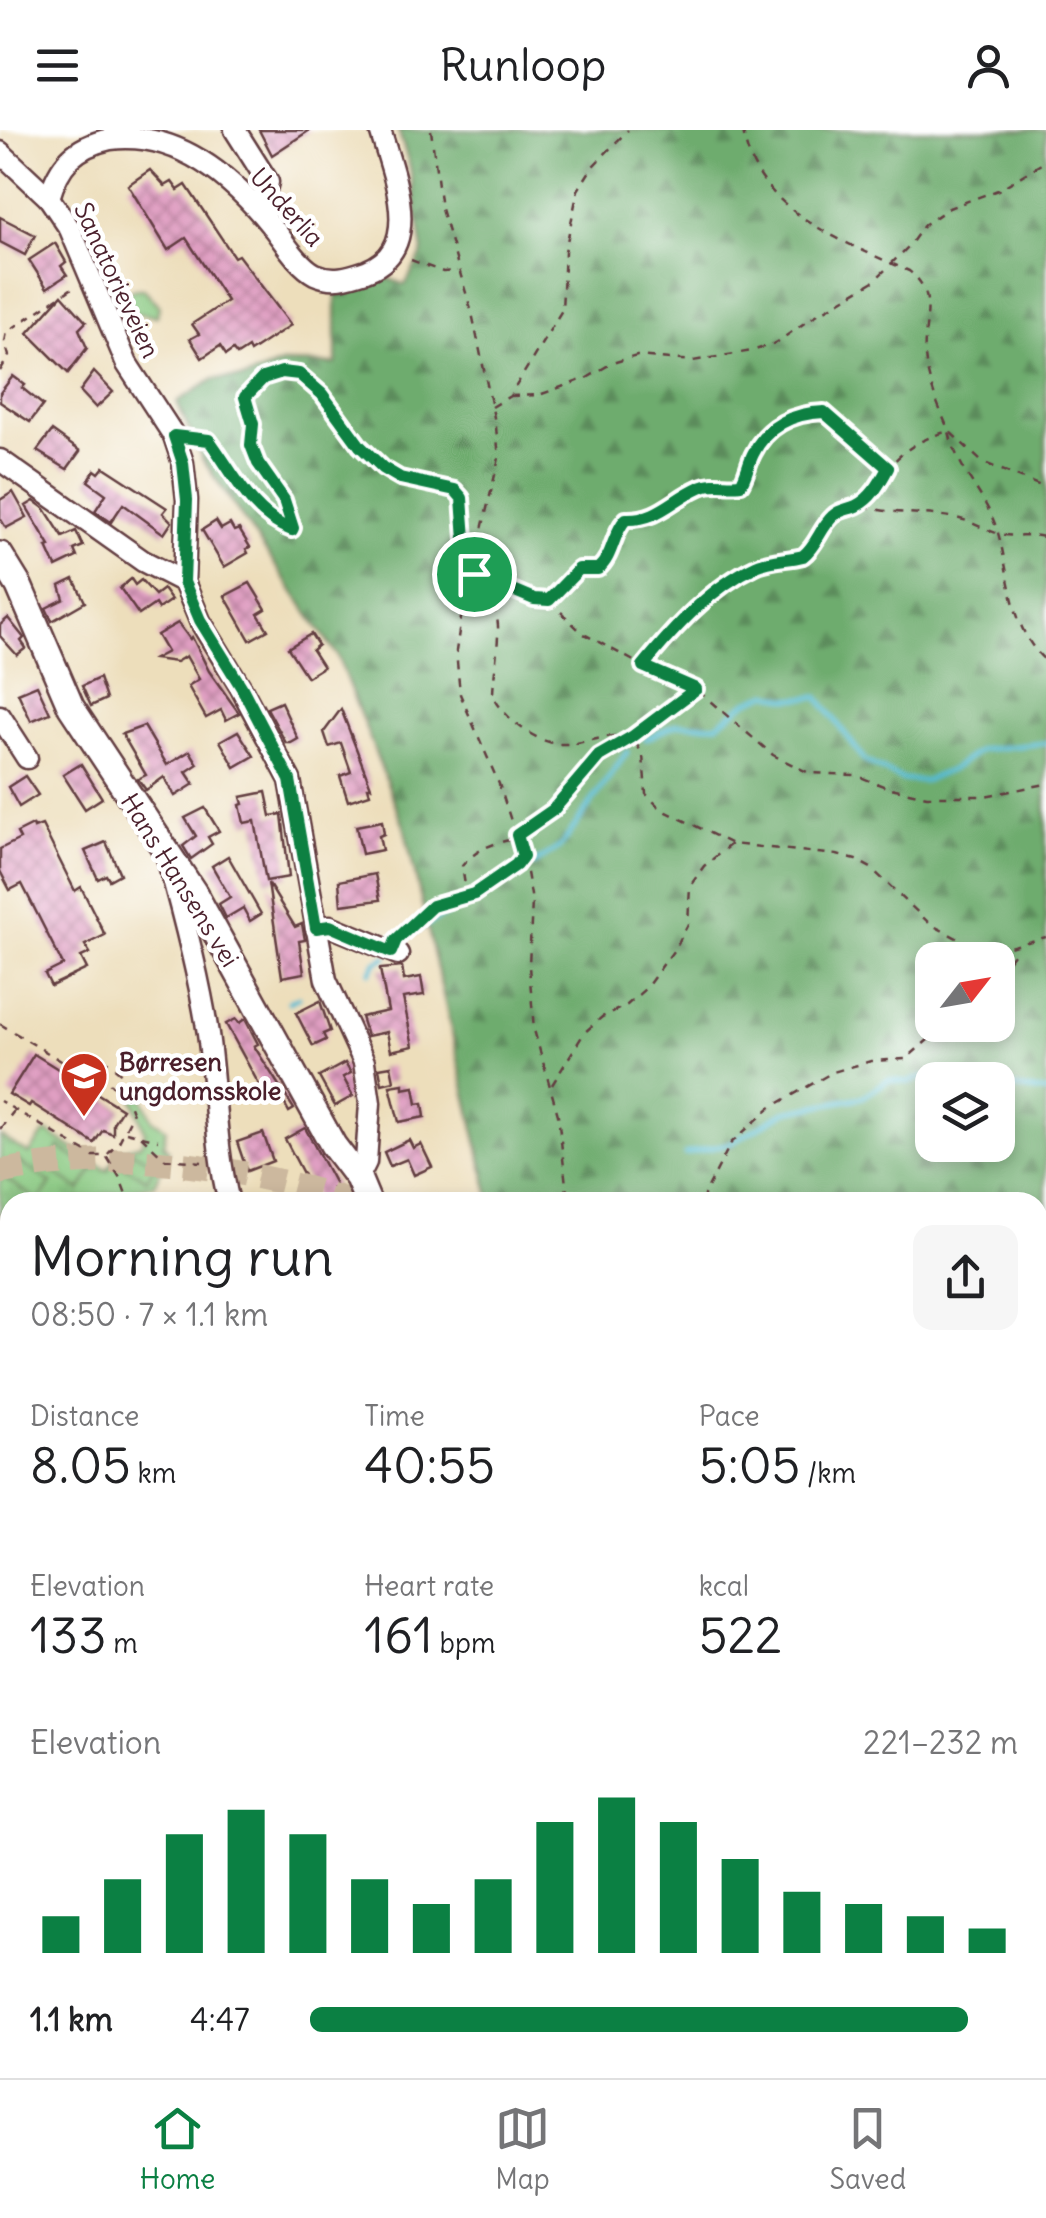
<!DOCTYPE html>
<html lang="en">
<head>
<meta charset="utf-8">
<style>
  body { margin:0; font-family:Delius,sans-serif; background:#f6f6f6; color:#202124; height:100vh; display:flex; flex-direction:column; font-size:38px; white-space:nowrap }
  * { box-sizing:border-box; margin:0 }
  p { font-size:32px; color:#757577 }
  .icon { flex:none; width:55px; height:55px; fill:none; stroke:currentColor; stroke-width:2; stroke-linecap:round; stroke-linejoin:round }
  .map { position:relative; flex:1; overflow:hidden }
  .details { position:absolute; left:0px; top:1062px; width:1048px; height:888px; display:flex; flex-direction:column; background:#fff; border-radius:30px 30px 0 0; box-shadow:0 5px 15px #0003 }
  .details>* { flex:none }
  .needle { width:65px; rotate:59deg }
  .buttons { position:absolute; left:915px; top:812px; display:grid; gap:20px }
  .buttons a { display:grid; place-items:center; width:100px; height:100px; border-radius:20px; background:#fff; box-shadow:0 5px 15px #0003; font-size:50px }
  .pin { position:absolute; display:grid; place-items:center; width:85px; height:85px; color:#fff; margin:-42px; border:5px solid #fff; border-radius:50%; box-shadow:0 2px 10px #0007 }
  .round { display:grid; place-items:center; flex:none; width:105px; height:105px; border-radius:20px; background:#f6f6f6 }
  .overview { display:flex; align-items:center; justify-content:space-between; height:170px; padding:0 30px }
  h1 { font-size:55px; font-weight:600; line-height:75px }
  .stats { display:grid; grid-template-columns:repeat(3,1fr); gap:15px; height:170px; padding:10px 30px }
  .stats div { display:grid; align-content:center }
  .stats b { font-size:50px; font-weight:600 }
  .stats small { font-size:28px; font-weight:400 }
  .stats p { font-size:28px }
  .chart { height:280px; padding:20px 30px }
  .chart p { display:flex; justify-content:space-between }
  .chart svg { width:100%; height:180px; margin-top:10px; stroke:#0b8043; stroke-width:6 }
  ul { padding:0 30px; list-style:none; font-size:32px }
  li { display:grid; grid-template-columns:160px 120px 1fr; align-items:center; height:75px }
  li i { height:25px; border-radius:12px; background:#0b8043 }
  header { display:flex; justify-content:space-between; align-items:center; height:130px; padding:0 30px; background:#fff; font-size:45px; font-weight:600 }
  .tabs { display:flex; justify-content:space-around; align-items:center; height:140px; border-top:2px solid #e0e0e0; background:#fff; font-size:28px; color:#757577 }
  .tabs a { display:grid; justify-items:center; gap:5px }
  .tabs .current { color:#0b8043 }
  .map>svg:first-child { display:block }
  .grass { fill:url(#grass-tufts); stroke:#697456; stroke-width:2.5 }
  .forest { fill:url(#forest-firs); stroke:#5c664c; stroke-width:2.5; fill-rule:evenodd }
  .park { fill:#88c880; stroke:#697456; stroke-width:2.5 }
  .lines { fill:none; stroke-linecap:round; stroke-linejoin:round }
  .stream { stroke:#55bbd3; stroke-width:5 }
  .building { fill:url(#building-cross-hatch) }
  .minor-tunnel { stroke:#ccb89e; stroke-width:20; stroke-dasharray:20 10; stroke-linecap:butt }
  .major-tunnel { stroke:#ccb89e; stroke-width:25; stroke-dasharray:25 12; stroke-linecap:butt }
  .minor-casing { stroke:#623c41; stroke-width:25 }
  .major-casing { stroke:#623c41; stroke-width:30 }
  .path { stroke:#623c41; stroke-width:2.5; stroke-dasharray:8 8; stroke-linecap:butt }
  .minor { stroke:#fff; stroke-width:20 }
  .major { stroke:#fff; stroke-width:25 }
  .route-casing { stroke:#fff; stroke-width:20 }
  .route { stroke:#0b8043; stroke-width:12 }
  .labels { text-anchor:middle; stroke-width:9; stroke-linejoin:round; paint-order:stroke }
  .street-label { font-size:25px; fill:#4a1f2b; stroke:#fff }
  .poi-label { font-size:25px; font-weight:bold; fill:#4a1f2b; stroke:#fff; text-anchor:start }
</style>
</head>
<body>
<header><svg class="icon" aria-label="menu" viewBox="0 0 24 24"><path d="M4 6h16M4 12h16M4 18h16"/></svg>Runloop<svg class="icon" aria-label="person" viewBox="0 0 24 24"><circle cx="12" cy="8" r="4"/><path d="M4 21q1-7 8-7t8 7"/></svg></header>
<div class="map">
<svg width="1046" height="1948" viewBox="0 0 1046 1948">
  <defs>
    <pattern id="grass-tufts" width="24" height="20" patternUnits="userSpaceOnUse" patternTransform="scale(2.5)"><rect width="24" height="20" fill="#88c880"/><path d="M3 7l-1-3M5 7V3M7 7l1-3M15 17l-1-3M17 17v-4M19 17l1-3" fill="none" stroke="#77ab6f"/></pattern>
    <pattern id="forest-firs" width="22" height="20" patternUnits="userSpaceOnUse" patternTransform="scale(2.5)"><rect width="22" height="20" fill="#6eac6e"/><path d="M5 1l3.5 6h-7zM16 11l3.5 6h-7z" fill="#5c8b5b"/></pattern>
    <pattern id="building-cross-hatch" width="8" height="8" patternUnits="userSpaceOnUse" patternTransform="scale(2.5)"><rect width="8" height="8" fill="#e09fc2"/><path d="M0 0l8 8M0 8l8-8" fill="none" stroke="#b8819e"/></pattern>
  </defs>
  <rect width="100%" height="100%" fill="#fff"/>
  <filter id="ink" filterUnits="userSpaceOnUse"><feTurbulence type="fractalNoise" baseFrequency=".01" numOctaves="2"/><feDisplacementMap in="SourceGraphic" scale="20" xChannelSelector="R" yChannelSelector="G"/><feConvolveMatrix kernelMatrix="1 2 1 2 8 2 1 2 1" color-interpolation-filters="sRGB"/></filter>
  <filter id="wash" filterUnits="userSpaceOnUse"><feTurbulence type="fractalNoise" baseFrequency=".0048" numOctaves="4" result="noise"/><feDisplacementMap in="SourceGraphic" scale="40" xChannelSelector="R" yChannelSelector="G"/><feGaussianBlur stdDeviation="2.25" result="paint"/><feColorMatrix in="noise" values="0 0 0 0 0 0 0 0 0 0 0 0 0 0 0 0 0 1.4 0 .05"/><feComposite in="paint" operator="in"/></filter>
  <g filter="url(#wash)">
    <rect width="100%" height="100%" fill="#eddebb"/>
    <polygon class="grass" points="141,965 153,990 166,999 163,1015 169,1020 154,1055 64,1072 10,1072 10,1083 0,1084 0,1006 29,1024 44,1003 49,1003 107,1040 121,1020 141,1014 145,1002 132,967"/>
    <path class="forest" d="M398,0H1046V1948H806L800,1940H1038V1072H491L404,696L337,525L202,329L177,272L214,249L245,248L284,233L336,234V161L385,147L405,155L423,122L410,37ZM932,830H998V895H932ZM932,950H998V1015H932Z"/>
    <g class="park">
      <polygon points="134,159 144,159 159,176 157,186 133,183 127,163"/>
      <polygon points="59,1017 93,1040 80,1060 46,1037"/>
      <polygon points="132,1021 156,1034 147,1049 124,1036"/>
      <polygon points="18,1031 51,1053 39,1071 6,1049"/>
    </g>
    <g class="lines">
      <g class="stream">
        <polyline points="646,609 677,594 716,595 747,572 769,563 787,569 818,567 865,631 903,650 924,651 951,640 980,620 1046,613"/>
        <polyline points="534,734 561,716 627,622"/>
        <polyline points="399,816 411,803 520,743"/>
        <polyline points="370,842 376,832 386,827"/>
        <polyline points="289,872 299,867"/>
        <polyline points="998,956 1046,962"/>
        <polyline points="685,1024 731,1013 785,982 863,967 888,950 908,952 929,946 935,950"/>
      </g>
    </g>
    <g id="blocks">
      <g class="building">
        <polygon points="259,0 310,0 272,25"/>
        <polygon points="150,40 165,56 172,52 178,60 186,55 234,127 238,125 291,195 250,222 248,218 237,225 233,220 226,225 220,216 202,228 190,209 199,204 192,194 227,171 186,108 168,120 128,55"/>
        <polygon points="0,87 35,105 25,125 0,112"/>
        <polygon points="55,113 66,132 61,136 67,145 47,158 29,130"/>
        <polygon points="62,165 86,192 79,199 87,218 68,243 28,203"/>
        <polygon points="94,242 113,262 96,278 80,261"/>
        <polygon points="13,246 25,255 22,258 43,275 30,292 0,272 0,263"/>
        <polygon points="52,301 80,321 67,339 37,321"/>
        <polygon points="104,337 167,378 163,383 172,392 164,404 123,374 111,392 95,381 106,364 88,351 95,340 99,343"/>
        <polygon points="13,362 27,387 6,398 0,388 0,370"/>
        <polygon points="34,371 45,379 63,407 76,401 83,416 74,420 77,427 56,437 47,417 50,416 26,376"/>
        <polygon points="216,391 221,399 230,394 234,401 239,399 250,417 246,419 248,423 224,437 202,400"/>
        <polygon points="74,449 85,472 52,491 46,478 64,469 60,456"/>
        <polygon points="131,449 135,455 141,450 155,465 163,459 171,470 158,479 155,474 139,485 120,458"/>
        <polygon points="250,453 266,479 258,484 268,500 250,510 225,466"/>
        <polygon points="8,488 24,508 21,511 26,518 17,525 0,506 0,495"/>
        <polygon points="178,493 190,509 192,507 209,541 239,583 226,590 221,580 206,588 188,556 199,549 186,526 176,532 154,529 167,522 157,505"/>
        <polygon points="311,504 318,515 312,520 323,537 307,547 288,518"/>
        <polygon points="99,548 106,569 91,576 82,556"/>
        <polygon points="37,555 50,583 31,591 18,563"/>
        <polygon points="281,572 298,609 291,613 286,613 267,578"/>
        <polygon points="341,579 371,657 368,657 370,664 348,671 340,646 351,642 341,613 329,617 324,602"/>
        <polygon points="144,596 167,635 190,621 198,634 186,642 194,654 175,666 164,647 146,660 138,649 146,645 122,604"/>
        <polygon points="238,601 254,626 235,637 220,611"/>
        <polygon points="81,634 102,668 85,679 63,645"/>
        <polygon points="25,646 38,665 19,677 8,657"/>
        <polygon points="266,662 271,686 282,684 289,747 266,751 255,691 244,693 240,675 243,674 241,667"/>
        <polygon points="205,678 219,701 208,707 212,714 191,729 183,716 196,706 185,688"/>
        <polygon points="382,691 384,704 379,706 382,720 362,724 356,696"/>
        <polygon points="33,695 34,698 42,695 75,761 81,757 105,805 85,815 90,823 81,827 87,839 51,856 45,844 63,835 22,754 10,760 0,741 0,719 20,709 17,703"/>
        <polygon points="106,712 120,744 109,750 106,745 98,749 85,721"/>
        <polygon points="228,726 261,784 250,791 243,778 226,788 219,774 230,767 212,736"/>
        <polygon points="375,744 380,770 341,775 339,751"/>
        <polygon points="268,753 295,797 302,794 305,810 299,811 304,843 282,847"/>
        <polygon points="402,837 404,850 421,847 424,865 403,868 413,916 391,921 387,902 367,906 361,887 388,881 380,839"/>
        <polygon points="320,871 330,901 323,904 326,910 313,916 296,883"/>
        <polygon points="236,889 239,893 245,889 258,914 254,916 294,979 289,982 280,965 268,971 226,894"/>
        <polygon points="34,924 122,979 113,993 113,1004 103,1000 94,1013 31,973 29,976 9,964"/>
        <polygon points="345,933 351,943 343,947 353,966 335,976 319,947"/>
        <polygon points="391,936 394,951 382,954 379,938"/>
        <polygon points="403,954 403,959 414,957 417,974 423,973 425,987 399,992 390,956"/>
        <polygon points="305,998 336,1056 332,1058 340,1072 318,1072 285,1009"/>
        <polygon points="263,1003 273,1031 247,1041 237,1012"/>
        <polygon points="409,1010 413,1018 421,1014 432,1037 414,1045 407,1029 390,1036 384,1022"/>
      </g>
    </g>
  </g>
  <g filter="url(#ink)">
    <use href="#blocks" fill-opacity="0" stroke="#623c41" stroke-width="2.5"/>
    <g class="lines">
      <g class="minor-tunnel">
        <polyline points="1038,1679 1046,1684"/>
        <polyline points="332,1940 332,1948"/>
      </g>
      <g class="major-tunnel">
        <path d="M0,1042C117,1018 240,1035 352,1072"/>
        <polyline points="1038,1740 1046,1757"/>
      </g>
      <g class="minor-casing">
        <g id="minor">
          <polyline points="235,0 268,52 265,64 254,75"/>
          <polyline points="0,22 49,68 70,99 127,234 174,306 183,333 187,370 184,452 200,491 241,558 290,650 326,850 364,932 370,973 366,1032 358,1048"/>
          <path d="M49,68C59,34 74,17 110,9C179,0 235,50 274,99C284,112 299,136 315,144C333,152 348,147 366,141C425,119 393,44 380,0"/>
          <polyline points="0,330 143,431 184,452"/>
          <polyline points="0,586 27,628"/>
          <path d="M168,731C184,788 199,845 208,904C216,961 215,1017 229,1072"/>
          <polyline points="316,798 330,796 398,824"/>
          <polyline points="0,1270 10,1268"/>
          <polyline points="0,1573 10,1573"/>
          <polyline points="0,1755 10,1754"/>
          <polyline points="60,1940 60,1948"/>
          <polyline points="553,1940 553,1948"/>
          <polyline points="90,1948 105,1946"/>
        </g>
      </g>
      <g class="major-casing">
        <g id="major">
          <polyline points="0,425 19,456 71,577 194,763 333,1015 358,1048 368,1072"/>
          <polyline points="643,1940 648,1948"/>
        </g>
      </g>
      <g class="path">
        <polyline points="431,0 441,79 472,183 496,297 499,328 461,488 456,521 460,564 499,654 526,737 532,771 529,836 534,900 558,985 568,1072"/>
        <path d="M743,0C753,80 846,113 909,141C940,165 922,193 925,226C928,253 938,275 948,299C951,306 951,314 955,321C967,350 989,372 998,403C1010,444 1010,500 1046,531"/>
        <polyline points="411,130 443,142 457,141"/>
        <polyline points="0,241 9,226 5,212 7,202 74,157"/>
        <polyline points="510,266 539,265 587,248 612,233 637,226 693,231 752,221 776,213 813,187 874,151 910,115 924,95 949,78 998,60 1046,31"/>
        <polyline points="492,277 510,266 562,180 565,121 578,60 593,36 628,0"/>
        <path d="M195,307L209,310C233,342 253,388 292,400L284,370L258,333L251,315L253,294L245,267C299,192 346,311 384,338C403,352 453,350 461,367C468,381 464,404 466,420C470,446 491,464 497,489C501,502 493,548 493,565C502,587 537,614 561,614C585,615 607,602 632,607L643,625L646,664L661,679L732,714L837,725L856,730L871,738L930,794L968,814L983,819H1002L1046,807"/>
        <path d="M863,376C893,385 925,382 956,388C972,391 984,400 1000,404C1015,408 1032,402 1046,408"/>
        <polyline points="475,444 535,469 549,470 582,503 643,536 696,559 773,625 809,643 855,645 886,657 927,666 985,666 1046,654"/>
        <path d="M549,470L579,439H598C614,425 611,403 626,389C660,390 671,370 700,357C714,351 726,356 741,354L753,323L771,300L800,283L825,282L886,337"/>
        <path d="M644,534C675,497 712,456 757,436C771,429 788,430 803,427C817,416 819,400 831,388C839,379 850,381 859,375C875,366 878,350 889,337C905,318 925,307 949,301L982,332L1046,358"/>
        <polyline points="517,705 537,694 553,680 599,627 695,560"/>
        <path d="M467,768L462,736C476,719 495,712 516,709"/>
        <polyline points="401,804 432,777 474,765 522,727"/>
        <polyline points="998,843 1018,818"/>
        <polyline points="0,894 76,940 88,937 126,966 133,984 119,1012 106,1026 93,1026 0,971"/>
        <polyline points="89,936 95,929 104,929 131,952"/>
        <polyline points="552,955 584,903 602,887 627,875 646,858 676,817 688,794 690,756 704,736 731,714"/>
        <polyline points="0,999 14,981"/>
        <polyline points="126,1002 158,1010"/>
        <polyline points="141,1006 165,1029 202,1032"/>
        <polyline points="107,1027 120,1048 129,1072"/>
        <polyline points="704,1072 704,1065 731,1013 770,978 833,942 871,931 906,929 936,903 954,895"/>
        <polyline points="1038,1278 1046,1276"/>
        <polyline points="1038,1667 1046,1637"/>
        <polyline points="0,1889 10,1889"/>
        <polyline points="1017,1940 1019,1948"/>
        <polyline points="203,1948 205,1940"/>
      </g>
      <use href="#minor" class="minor"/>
      <use href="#major" class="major"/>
    </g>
  </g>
  <g class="lines" filter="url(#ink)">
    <g class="route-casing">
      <path id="route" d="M282,242L299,244L322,264L360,316L383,338L400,348L455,360L462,368L466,423L474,444L534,469L549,470L579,439H598C614,425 612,404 626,389C659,390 671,370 700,357C714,351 726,356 741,354C747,344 748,334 753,324C767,295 794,283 824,282L888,338C880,353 871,369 856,376C847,380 840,379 833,386C820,398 817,415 803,426C788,430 771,429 756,436C711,457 674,498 643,536L696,559L632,607L599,626L553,680L517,705L523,726L516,735L474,764L432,776L396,810L391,822L330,796L316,798L290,650L242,558L200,490L184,452L187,370L183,333L174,306L209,310C233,342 252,386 292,400L293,398L284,370L258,333L251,315L253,294L245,267L263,248Z"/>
    </g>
    <use href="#route" class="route"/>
  </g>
  <defs>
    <g id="school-pin" transform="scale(2.5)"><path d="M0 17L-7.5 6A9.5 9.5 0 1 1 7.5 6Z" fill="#c8321e" stroke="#fff"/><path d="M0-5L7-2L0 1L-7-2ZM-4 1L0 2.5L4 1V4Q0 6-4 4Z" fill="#fff"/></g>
  </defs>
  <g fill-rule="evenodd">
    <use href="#school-pin" x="84" y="946"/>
  </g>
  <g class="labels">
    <g class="street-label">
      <text transform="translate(287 77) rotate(48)" y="9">Underlia</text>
      <text transform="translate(117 150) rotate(65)" y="9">Sanatorieveien</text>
      <text transform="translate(180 750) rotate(58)" y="9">Hans Hansens vei</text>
    </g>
    <g class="poi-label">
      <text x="119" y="941">Børresen<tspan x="119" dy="29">ungdomsskole</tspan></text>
    </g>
  </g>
</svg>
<div class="buttons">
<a><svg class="needle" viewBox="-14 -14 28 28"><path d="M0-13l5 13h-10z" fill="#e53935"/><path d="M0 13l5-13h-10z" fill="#757577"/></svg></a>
<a><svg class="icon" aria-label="layers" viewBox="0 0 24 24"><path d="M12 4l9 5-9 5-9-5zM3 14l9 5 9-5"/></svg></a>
</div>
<div class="pin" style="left:474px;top:444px;background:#1e9e55"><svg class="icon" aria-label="arrive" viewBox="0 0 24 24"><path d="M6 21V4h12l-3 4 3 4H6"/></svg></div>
<section class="details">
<div class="overview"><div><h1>Morning run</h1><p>08:50 · 7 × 1.1 km</p></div><a class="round"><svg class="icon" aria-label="share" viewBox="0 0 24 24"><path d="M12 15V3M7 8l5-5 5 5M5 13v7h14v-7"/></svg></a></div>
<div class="stats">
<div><p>Distance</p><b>8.05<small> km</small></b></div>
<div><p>Time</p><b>40:55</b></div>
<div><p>Pace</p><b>5:05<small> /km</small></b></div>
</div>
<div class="stats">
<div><p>Elevation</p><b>133<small> m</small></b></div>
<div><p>Heart rate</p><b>161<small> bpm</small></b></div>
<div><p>kcal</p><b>522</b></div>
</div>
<div class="chart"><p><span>Elevation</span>221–232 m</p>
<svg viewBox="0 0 160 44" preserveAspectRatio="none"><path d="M5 44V35M15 44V26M25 44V15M35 44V9M45 44V15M55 44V26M65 44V32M75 44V26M85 44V12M95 44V6M105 44V12M115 44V21M125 44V29M135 44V32M145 44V35M155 44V38"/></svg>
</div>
<ul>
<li><b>1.1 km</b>4:47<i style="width:93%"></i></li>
</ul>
</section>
</div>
<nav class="tabs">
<a class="current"><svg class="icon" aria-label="home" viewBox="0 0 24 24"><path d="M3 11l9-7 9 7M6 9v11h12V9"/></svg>Home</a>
<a><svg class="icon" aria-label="map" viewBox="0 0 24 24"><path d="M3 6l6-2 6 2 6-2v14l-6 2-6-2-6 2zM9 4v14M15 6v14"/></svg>Map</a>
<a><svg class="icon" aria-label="saved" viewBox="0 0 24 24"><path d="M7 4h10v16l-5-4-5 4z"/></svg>Saved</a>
</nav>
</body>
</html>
